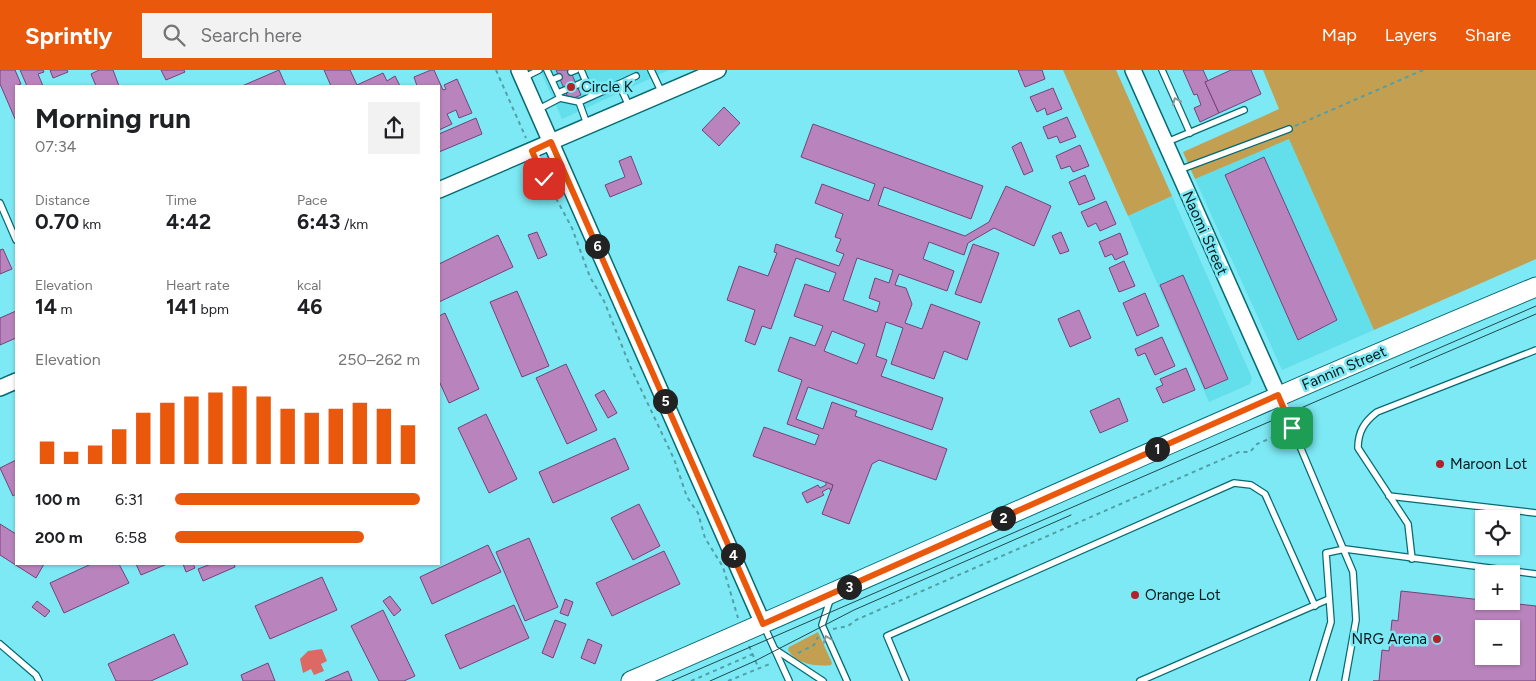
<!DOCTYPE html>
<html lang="en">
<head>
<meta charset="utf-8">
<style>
  body { margin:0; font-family:Figtree,sans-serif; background:#f2f2f2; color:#202124; height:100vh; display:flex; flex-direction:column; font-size:19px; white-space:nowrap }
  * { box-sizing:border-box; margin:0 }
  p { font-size:16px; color:#757577 }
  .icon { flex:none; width:28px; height:28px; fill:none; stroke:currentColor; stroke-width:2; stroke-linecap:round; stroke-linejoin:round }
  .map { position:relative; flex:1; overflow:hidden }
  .sheet { position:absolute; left:15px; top:15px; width:425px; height:480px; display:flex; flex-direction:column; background:#fff; border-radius:0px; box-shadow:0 1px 4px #0004 }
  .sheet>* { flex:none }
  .tools { position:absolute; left:1475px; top:440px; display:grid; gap:10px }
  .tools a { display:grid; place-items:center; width:45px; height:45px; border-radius:0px; background:#fff; box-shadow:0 1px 4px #0004; font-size:25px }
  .pin { position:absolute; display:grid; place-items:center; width:42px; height:42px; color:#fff; margin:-21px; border-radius:10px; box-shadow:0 2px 8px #0006 }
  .km { position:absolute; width:25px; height:25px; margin:-12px; border-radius:50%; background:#222; color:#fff; font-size:14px; line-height:25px; text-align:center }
  .round { display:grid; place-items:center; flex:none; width:52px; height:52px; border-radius:0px; background:#f2f2f2 }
  .headline { display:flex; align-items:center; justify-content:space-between; height:85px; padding:0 20px }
  h1 { font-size:28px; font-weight:700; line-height:38px }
  .stats { display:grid; grid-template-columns:repeat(3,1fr); gap:8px; height:85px; padding:5px 20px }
  .stats div { display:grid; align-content:center }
  .stats b { font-size:21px; font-weight:700 }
  .stats small { font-size:14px; font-weight:400 }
  .stats p { font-size:14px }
  .chart { height:140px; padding:10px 20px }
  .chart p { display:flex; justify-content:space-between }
  .chart svg { width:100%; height:90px; margin-top:5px; stroke:#ea580c; stroke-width:6 }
  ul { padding:0 20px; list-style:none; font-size:16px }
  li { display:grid; grid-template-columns:80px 60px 1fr; align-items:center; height:38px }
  li i { height:12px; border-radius:6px; background:#ea580c }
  header { display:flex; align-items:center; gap:30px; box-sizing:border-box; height:70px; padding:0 25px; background:#ea580c; color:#fff }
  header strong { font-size:24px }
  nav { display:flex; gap:28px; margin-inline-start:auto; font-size:18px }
  .search { width:350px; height:45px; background:#f2f2f2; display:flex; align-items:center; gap:12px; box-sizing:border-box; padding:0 18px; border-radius:0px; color:#757577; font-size:19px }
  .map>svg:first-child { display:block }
  .built { fill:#62dfeb }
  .green { fill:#c39f52 }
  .water { fill:#dd6964 }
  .building { fill:#b984bd; stroke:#744378; fill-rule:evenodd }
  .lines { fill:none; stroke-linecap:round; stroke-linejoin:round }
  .service-casing { stroke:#066b73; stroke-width:8 }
  .tertiary-casing { stroke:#066b73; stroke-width:18 }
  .primary-casing { stroke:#066b73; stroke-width:21 }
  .path { stroke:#529fa7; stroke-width:2; stroke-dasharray:4 4; stroke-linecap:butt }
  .service { stroke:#fff; stroke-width:5.5 }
  .tertiary { stroke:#fff; stroke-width:15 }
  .primary { stroke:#fff; stroke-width:19 }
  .tram { stroke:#1f494e; stroke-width:1 }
  .oneway { stroke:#8d9898 }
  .route-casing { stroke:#fff; stroke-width:10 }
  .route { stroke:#ea580c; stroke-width:6 }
  .poi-dot { fill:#b3212a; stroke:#7de9f4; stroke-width:2 }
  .labels { text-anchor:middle; stroke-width:5; stroke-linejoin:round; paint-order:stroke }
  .poi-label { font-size:15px; fill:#02191b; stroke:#7de9f4; text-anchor:start }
  .street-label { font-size:15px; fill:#02191b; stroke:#7de9f4 }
</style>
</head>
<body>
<header>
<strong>Sprintly</strong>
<div class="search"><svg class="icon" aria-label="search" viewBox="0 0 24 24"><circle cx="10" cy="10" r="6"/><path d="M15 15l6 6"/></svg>Search here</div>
<nav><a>Map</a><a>Layers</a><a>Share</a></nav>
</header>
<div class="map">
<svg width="1536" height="611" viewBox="0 0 1536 611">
  <rect width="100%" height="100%" fill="#7de9f4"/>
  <g class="built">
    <polygon points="540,0 669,0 562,49"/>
    <polygon points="1289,68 1374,260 1282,300 1195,109"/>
    <polygon points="1172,126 1252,308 1250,314 1209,332 1128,146"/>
  </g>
  <g class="green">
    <polygon points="1063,0 1116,0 1172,126 1128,146"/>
    <polygon points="1263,0 1536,0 1536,189 1374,260 1289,69 1195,109 1183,82 1279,39"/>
    <path d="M818,562L832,593L831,595C816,597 796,594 788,580L789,577Z"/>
  </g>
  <polygon class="water" points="322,579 327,591 321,594 324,601 314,605 311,599 303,603 300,589 308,581"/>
  <g class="building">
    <polygon points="0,0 15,0 21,14 16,16 16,51 0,14"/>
    <polygon points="20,0 43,0 44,2 38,4 43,16 27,16"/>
    <polygon points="50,0 67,0 68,2 53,8"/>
    <polygon points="99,0 113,0 119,16 96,16 91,4"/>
    <polygon points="161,0 184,0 185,2 166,10"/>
    <polygon points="279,0 286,16 242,16"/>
    <polygon points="324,0 350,0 357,15 383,3 387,11 395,6 400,16 331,16"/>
    <polygon points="431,0 434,0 443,20 446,19 444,15 457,9 472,43 459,48 456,40 447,44 452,54 439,60 439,16 417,16 414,7"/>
    <polygon points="556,0 570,0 581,25 569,30"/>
    <polygon points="1018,0 1042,0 1045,9 1025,17"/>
    <polygon points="1183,0 1203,0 1208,11 1205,12 1219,43 1200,52 1194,38 1201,35 1197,24 1194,25"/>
    <polygon points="1231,0 1251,0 1261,24 1219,43 1205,12"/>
    <polygon points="1053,18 1062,39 1047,45 1045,38 1037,42 1030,27"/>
    <polygon points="724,37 740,53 719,76 702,60"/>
    <polygon points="1067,47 1076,67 1060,73 1057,66 1048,69 1043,57"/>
    <polygon points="476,48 482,64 439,82 439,64"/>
    <path d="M813,54L983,116L971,149L884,117L878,135L965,166L989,152L1006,116L1051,136L1034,176L994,158L968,173L964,185L929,172L923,189L954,201L947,221L899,204L895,215L906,218L912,234L905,253L922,259L931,234L980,252L967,290L944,281L934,309L891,294L903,258L886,252L876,286L887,290L881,306L943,328L932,360L808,317L796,349L823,359L832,332L857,341L855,346L947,379L936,410L879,390L872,394L849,454L822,444L833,415L753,386L764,357L815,375L819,365L787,354L802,310L778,301L790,267L815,276L823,256L794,246L805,214L829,222L836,203L796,188L771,259L762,256L755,275L745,271L755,240L727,230L739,196L768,206L777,183L774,182L776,174L839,196L844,184L836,181L841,169L835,167L843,144L815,133L822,114L869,131L875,114L801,87ZM857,188L893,200L889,213L875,208L869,228L880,232L877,242L843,230ZM832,261L865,274L857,294L824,281Z"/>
    <polygon points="1021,72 1033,101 1024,105 1012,77"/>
    <polygon points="1080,75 1089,96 1073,102 1070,96 1061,99 1056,86"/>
    <polygon points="631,86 642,114 610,127 605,115 625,107 619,91"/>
    <polygon points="1264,87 1337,250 1298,270 1225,105"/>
    <polygon points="1085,105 1095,129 1079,135 1069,112"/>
    <polygon points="1106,131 1116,154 1100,161 1096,153 1088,157 1081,142"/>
    <polygon points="537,162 547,185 538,189 528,165"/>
    <polygon points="1061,162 1069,181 1060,184 1052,166"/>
    <polygon points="1120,163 1128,184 1115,190 1112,184 1105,187 1099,172"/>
    <polygon points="498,165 513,197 439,232 439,194"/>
    <polygon points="973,174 999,183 981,233 955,224"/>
    <polygon points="3,179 12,199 0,204 0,180"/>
    <polygon points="1124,191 1135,216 1119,222 1109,198"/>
    <polygon points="1183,205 1228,309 1205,319 1160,215"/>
    <polygon points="517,221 549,296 522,307 490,232"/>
    <polygon points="1145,223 1159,256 1137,266 1123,233"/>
    <polygon points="1079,240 1091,268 1070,277 1058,249"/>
    <polygon points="16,241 16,268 0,275 0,248"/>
    <polygon points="445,243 479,319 449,333 439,311 439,246"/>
    <polygon points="1162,267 1175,296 1155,305 1145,283 1138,286 1135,279"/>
    <polygon points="566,294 597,360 567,374 536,308"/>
    <polygon points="1186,298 1195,320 1163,333 1156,318 1163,315 1160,309"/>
    <polygon points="604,320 617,343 608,348 595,325"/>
    <polygon points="1119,328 1128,351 1100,363 1090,341"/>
    <polygon points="486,344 517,409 489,423 458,358"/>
    <polygon points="615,368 629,399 553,433 539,402"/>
    <polygon points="16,390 16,424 13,426 0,398"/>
    <polygon points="826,412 833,415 831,421 829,418 822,422 824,425 807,433 802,423 818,415 820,418 826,415"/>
    <polygon points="639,434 660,476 633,490 611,448"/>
    <polygon points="0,454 16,464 16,494 44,494 36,508 0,485"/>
    <polygon points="529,468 558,537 525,551 496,482"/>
    <polygon points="488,475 501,502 432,534 420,507"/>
    <polygon points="664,481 680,514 612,546 596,513"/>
    <polygon points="91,494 119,494 129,513 64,543 50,513"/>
    <polygon points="136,494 167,494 141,505"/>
    <polygon points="183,494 193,494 195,498 186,502"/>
    <polygon points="211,494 234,494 235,497 203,511 198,499"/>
    <polygon points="322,507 337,540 270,569 255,536"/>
    <path d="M1401,521L1536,536V611H1373H1379L1382,580L1389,581L1392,550L1398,551ZM1484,559H1511V586H1484Z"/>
    <polygon points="390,526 401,540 394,546 383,531"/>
    <polygon points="565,529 573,532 568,546 560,543"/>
    <polygon points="37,531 50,541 45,547 32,537"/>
    <polygon points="514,535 529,568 460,599 445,565"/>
    <polygon points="383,540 415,606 404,611 379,611 351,556"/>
    <polygon points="555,550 566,554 553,588 542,583"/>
    <polygon points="174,564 188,594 151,611 116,611 108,594"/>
    <polygon points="588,569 602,575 595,594 581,588"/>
    <polygon points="268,593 275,611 243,611 241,605"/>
    <polygon points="348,601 352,611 325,611"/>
  </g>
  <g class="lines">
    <g class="service-casing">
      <g id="service">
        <polyline points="581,0 592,26"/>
        <polyline points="651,0 662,23"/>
        <polyline points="1162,0 1190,63"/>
        <polyline points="571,2 576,0"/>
        <polyline points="523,8 539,0"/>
        <polyline points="552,10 559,7"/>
        <polyline points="619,14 636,6"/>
        <polyline points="577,15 586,11"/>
        <polyline points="558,23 565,20"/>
        <polyline points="560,28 579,32"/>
        <polyline points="539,39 560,28 547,0"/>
        <polyline points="587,54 579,32 619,14 629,36"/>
        <polyline points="1167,72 1244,40"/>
        <polyline points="1179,100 1289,59"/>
        <polyline points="0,133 16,170"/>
        <polyline points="1280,329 1353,502 1356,550 1345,611"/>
        <polyline points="1389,426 1536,443"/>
        <path d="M1412,489L1408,454L1358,378C1358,362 1364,352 1377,342L1536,280"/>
        <polyline points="830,530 822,555 847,611"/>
        <polyline points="764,556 789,611"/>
        <polyline points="0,574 36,605 39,611"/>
        <polyline points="776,580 823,611"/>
        <polyline points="906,611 887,566 1234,413 1251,415 1265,424 1315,536"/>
        <polyline points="1140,611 1329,529"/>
        <polyline points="1313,611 1331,552 1326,483 1345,479 1536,504"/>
      </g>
    </g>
    <g class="tertiary-casing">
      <g id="tertiary">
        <polyline points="519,0 763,554"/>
        <polyline points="1133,0 1278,325"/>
        <polyline points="439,120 718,0"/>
        <polyline points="0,318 16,311"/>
      </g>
    </g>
    <g class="primary-casing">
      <path id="primary" d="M631,611C933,480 1232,343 1536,217"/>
    </g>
    <g class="path">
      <polyline points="496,0 526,68"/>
      <polyline points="1295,56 1423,0"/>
      <polyline points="537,93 572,158 590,207 604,231 630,296 674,389 687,427 698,443 705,468 723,497 738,548"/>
      <polyline points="833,559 848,556 856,550 1239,382 1250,382 1257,374 1285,362"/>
      <polyline points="749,576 759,599"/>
      <polyline points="798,583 814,575 818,567"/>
      <polyline points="691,611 753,584"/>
      <polyline points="728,611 772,593"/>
    </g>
    <use href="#service" class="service"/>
    <use href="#tertiary" class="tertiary"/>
    <use href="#primary" class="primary"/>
    <g class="tram">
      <polyline points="1410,298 1536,244"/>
      <polyline points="672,611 1536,236"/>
      <polyline points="710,611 755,591 854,540 1071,445"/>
    </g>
  </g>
  <defs><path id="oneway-chevron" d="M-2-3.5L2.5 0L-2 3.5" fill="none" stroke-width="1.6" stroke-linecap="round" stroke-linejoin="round" transform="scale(1.25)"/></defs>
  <g class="oneway">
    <use href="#oneway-chevron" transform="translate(1176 31) rotate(-114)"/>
    <use href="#oneway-chevron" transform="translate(827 569) rotate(-111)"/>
  </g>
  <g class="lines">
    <g class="route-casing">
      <polyline id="route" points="544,109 532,81 551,72 763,554 1278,325 1292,358"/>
    </g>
    <use href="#route" class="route"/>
  </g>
  <g class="poi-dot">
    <circle cx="571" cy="17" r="5"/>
    <circle cx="1440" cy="394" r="5"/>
    <circle cx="1135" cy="525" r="5"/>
    <circle cx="1437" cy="569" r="5"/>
  </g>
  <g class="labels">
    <g class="poi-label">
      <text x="581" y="22">Circle K</text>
      <text x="1450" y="399">Maroon Lot</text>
      <text x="1145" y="530">Orange Lot</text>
      <text x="1427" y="574" text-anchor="end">NRG Arena</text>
    </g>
    <g class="street-label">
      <text transform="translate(1205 163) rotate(66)" y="5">Naomi Street</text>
      <text transform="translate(1344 298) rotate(-23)" y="5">Fannin Street</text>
    </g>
  </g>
</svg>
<div class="tools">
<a><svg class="icon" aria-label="locate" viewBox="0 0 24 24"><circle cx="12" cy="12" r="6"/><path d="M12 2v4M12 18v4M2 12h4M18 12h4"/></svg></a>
<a>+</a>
<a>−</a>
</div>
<div class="pin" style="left:1292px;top:358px;background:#1e9e55"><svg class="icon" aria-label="arrive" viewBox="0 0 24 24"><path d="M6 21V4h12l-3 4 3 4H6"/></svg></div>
<div class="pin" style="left:544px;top:109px;background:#d93025"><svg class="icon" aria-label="check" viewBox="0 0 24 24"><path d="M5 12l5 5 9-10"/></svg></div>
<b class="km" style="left:1157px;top:379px">1</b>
<b class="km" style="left:1003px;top:448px">2</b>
<b class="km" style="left:849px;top:517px">3</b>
<b class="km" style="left:733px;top:485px">4</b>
<b class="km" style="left:665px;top:331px">5</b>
<b class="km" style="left:597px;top:176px">6</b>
<section class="sheet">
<div class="headline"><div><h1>Morning run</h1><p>07:34</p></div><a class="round"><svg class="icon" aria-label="share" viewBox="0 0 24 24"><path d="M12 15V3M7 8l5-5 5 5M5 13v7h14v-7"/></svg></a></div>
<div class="stats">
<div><p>Distance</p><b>0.70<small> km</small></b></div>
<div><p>Time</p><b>4:42</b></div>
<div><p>Pace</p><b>6:43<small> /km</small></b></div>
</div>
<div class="stats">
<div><p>Elevation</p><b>14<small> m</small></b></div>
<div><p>Heart rate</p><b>141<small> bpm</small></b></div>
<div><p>kcal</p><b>46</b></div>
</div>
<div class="chart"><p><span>Elevation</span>250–262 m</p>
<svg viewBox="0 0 160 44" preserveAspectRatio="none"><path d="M5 44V33M15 44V38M25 44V35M35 44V27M45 44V19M55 44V14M65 44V11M75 44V9M85 44V6M95 44V11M105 44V17M115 44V19M125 44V17M135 44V14M145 44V17M155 44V25"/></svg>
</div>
<ul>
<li><b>100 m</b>6:31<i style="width:100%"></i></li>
<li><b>200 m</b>6:58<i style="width:77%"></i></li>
</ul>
</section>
</div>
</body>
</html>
